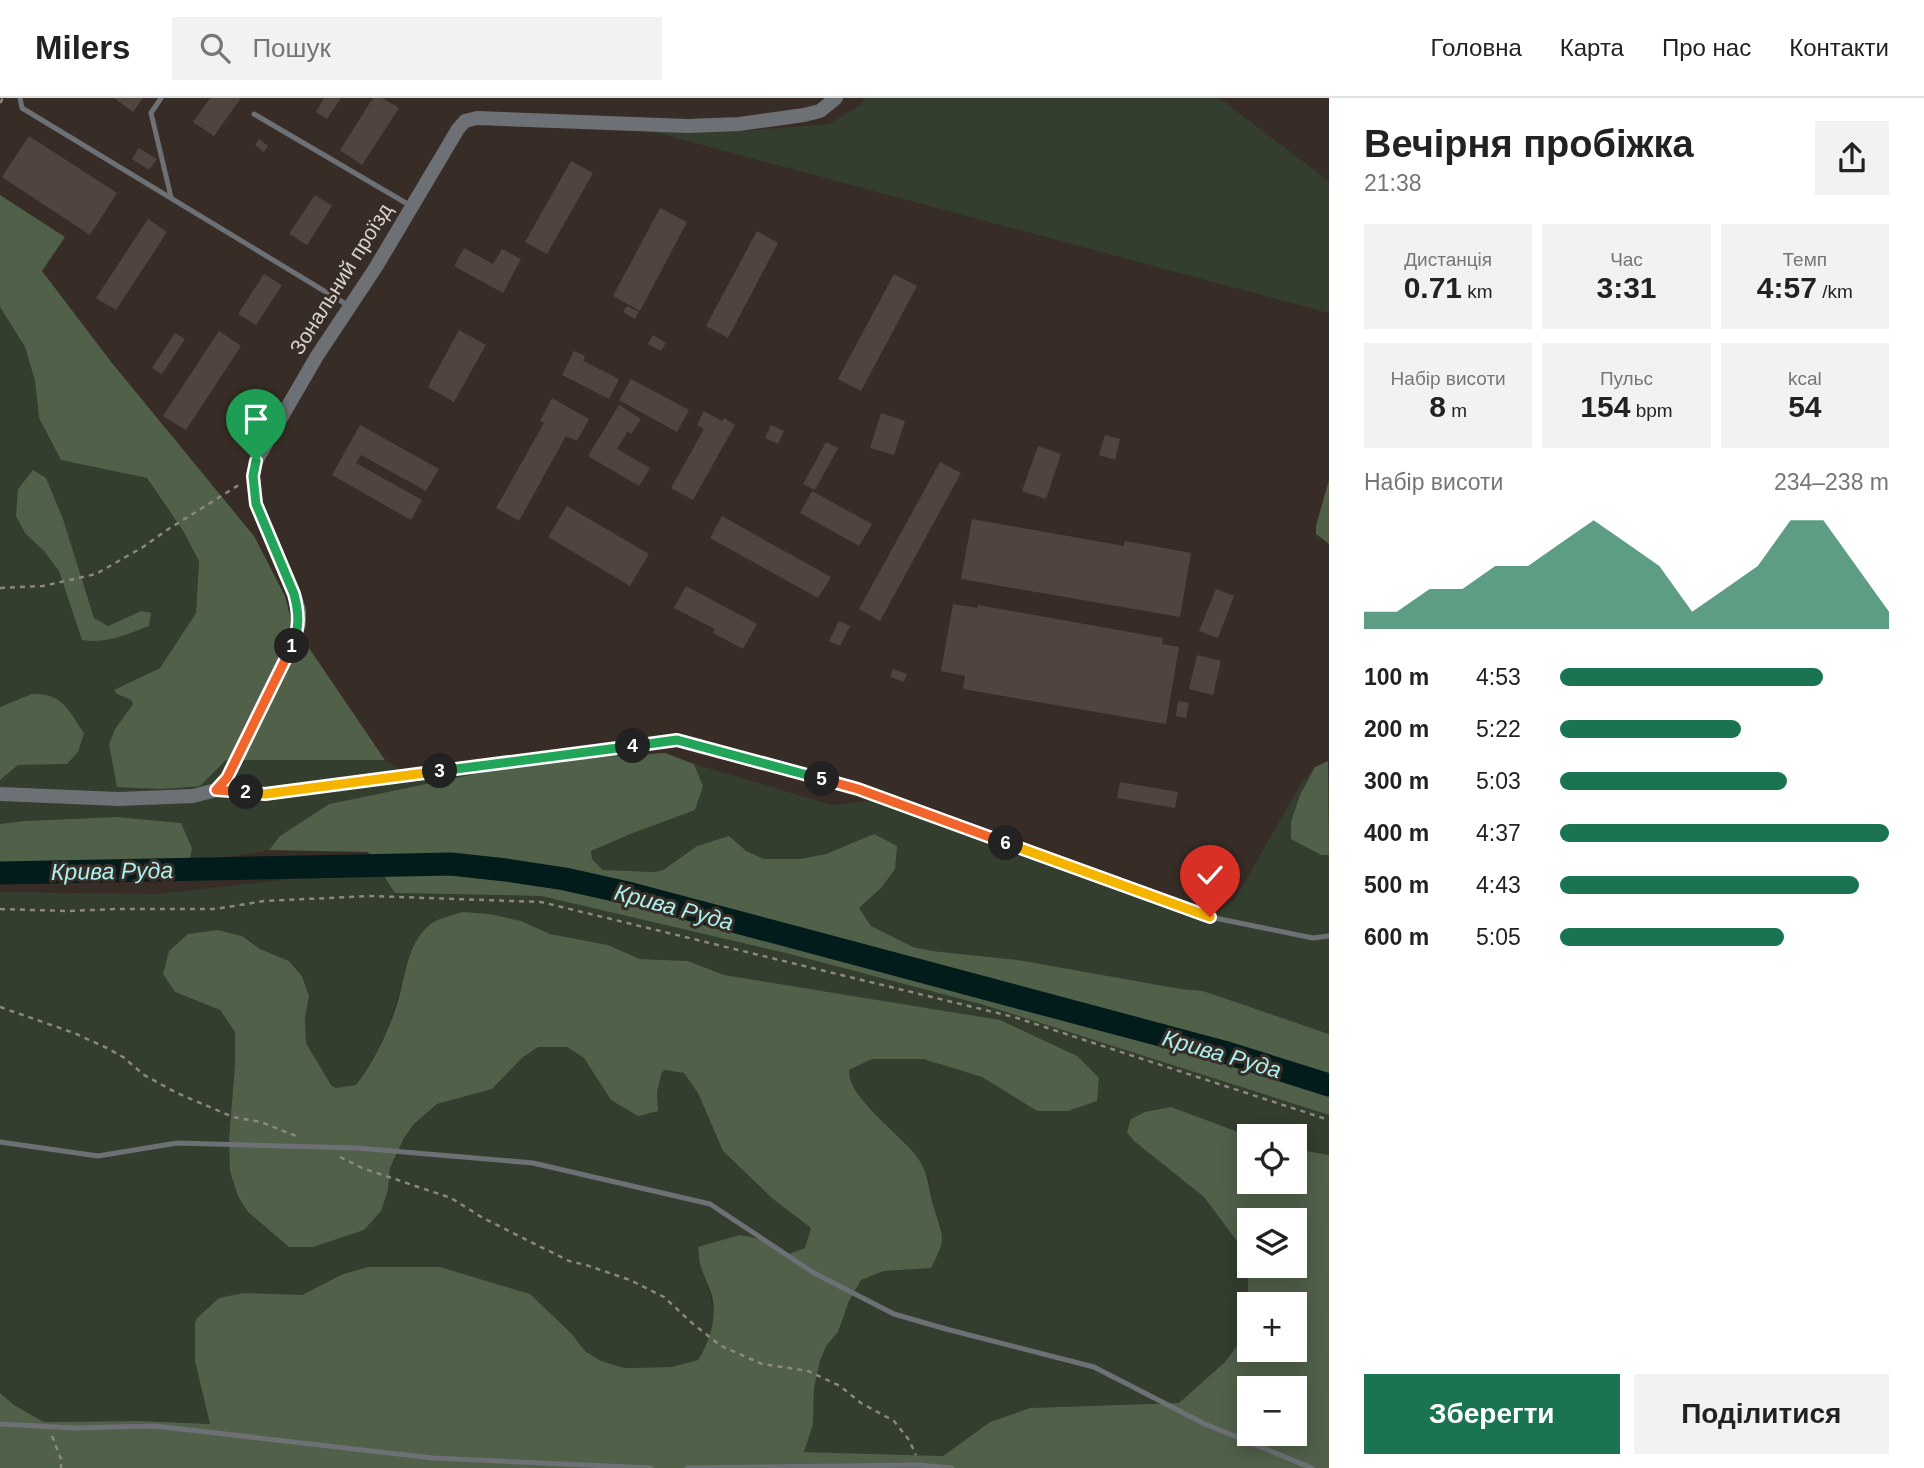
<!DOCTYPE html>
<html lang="uk">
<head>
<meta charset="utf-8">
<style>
  body { margin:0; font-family:Helvetica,sans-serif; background:#f2f2f2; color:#222; height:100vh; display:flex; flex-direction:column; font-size:26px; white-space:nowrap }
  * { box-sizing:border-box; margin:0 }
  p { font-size:23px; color:#767676 }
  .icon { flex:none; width:38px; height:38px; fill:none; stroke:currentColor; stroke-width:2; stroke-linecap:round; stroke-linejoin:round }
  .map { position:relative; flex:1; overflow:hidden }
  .sheet { display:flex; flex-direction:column; background:#fff; width:595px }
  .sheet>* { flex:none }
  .controls { position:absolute; left:1237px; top:1026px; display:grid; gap:14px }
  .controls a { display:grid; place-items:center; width:70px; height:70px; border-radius:0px; background:#fff; box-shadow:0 4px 18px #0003; font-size:35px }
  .pin { position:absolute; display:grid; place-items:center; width:60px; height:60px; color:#fff; margin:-72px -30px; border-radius:50% 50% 50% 0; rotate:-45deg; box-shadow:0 0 7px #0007 }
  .pin .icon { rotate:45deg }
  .km { position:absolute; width:35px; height:35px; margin:-18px; border-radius:50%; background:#222; color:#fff; font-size:19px; line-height:35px; text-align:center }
  .round { display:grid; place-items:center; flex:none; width:74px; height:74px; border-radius:0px; background:#f2f2f2 }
  .head { display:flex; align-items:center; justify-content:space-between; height:119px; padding:0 35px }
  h1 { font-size:38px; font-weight:600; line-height:52px }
  .metrics { display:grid; grid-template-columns:repeat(3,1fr); gap:10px; height:119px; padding:7px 35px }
  .metrics div { display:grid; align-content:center; border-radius:0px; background:#f2f2f2; text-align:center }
  .metrics b { font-size:30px; font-weight:600 }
  .metrics small { font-size:19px; font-weight:400 }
  .metrics p { font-size:19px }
  .chart { height:196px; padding:14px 35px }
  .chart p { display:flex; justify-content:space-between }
  .chart svg { width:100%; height:126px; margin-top:7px; fill:#1a7451; opacity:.7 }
  .action { display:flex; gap:14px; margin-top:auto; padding:14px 35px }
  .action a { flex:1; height:80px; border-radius:0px; background:#1a7451; color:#fff; font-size:28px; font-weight:600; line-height:80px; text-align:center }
  .action a+a { background:#f2f2f2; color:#222 }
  ul { padding:0 35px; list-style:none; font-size:23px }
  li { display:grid; grid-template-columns:112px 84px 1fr; align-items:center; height:52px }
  li i { height:18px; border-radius:9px; background:#1a7451 }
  header { display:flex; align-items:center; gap:42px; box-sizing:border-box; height:98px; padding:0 35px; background:#fff; border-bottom:2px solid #e0e0e0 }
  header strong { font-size:33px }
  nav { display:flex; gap:38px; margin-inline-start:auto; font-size:24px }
  .search { width:490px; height:63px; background:#f2f2f2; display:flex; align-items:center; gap:18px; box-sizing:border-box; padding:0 24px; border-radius:0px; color:#767676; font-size:26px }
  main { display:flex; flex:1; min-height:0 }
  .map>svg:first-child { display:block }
  .green { fill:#333e2e; fill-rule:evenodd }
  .forest { fill:#506049; fill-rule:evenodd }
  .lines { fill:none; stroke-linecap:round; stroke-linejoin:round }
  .river { stroke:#021c1c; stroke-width:23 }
  .building { fill:#50443e }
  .path { stroke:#8e8680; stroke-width:2.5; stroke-dasharray:5 5; stroke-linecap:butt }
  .service { stroke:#6d7075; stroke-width:5 }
  .tertiary { stroke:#6d7075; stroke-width:14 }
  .split-1-casing { stroke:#fff; stroke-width:14 }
  .split-2-casing { stroke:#fff; stroke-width:14 }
  .split-3-casing { stroke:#fff; stroke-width:14 }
  .split-4-casing { stroke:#fff; stroke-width:14 }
  .split-5-casing { stroke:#fff; stroke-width:14 }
  .split-6-casing { stroke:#fff; stroke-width:14 }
  .split-7-casing { stroke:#fff; stroke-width:14 }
  .split-1 { stroke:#22a559; stroke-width:9 }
  .split-2 { stroke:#f0652b; stroke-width:9 }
  .split-3 { stroke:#f5b400; stroke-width:9 }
  .split-4 { stroke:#22a559; stroke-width:9 }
  .split-5 { stroke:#22a559; stroke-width:9 }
  .split-6 { stroke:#f0652b; stroke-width:9 }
  .split-7 { stroke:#f5b400; stroke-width:9 }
  .labels { text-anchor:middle; stroke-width:6; stroke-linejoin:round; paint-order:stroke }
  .street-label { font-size:21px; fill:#d7d1cc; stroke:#372d26 }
  .water-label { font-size:23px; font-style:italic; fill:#a9f0f0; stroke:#372d26 }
</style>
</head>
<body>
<header>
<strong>Milers</strong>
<div class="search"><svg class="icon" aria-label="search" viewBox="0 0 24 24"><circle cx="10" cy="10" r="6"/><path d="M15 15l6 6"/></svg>Пошук</div>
<nav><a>Головна</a><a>Карта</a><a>Про нас</a><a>Контакти</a></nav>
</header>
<main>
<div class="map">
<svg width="1329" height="1370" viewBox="0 0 1329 1370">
  <rect width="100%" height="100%" fill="#372d26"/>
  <g class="green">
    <polygon points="864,0 1219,0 1329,83 1329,215 650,33 741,33 829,26 861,7"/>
    <path d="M0,209L25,249L35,283L39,320L61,361L147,380L183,434L199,463L196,515L160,570L114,593L117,596L131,602L133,607L115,631L200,688L225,662H385L413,680L538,663L329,706L280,738L269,752L189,766L192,750L181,725L117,719L24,723L0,726V682L18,667L67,666L14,604L0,609ZM63,421L94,520L108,528L141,513L82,542L59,472L44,453Z"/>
    <polygon points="694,666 832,707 867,703 872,688 1198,813 1217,816 1235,801 1300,687 1315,669 1300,697 1321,757 1329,757 1329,936 1203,893 1181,891 1018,862 932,853 913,849 871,828 859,810 881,790 874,736 826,756 800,761 764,761 746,753 697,748 663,772 654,774 603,772 592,761 591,753 633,735 703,688"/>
    <path d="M319,778L384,779L395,795L541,798L786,855L984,907L1329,1017V1057L1295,1051V1038H1249L1171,1009L1134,1043L1204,1099L1247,1157L1249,1219L1237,1248L1225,1264L1179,1305L1030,1310L990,1324L943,1358L803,1354L813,1326L814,1290L820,1263L826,1247L838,1234L849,1203L861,1182L884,1173L931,1170L942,1130L933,1107L929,1082L906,1045L862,1004L849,978V972L872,961H923L982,979L1037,1013L1097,1003L724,877L688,863L640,861L608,847L550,836L521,823L407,864C396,910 385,948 356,987L336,990L331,987L306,945L305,920L309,898L302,877L289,863L260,851L242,838L176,894L220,912L235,934V968L388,1092L390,1070L404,1040L413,1027L437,1006L492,991L522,960L538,949H567L584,960L611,1002L658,1013L657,994L661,973L665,972L684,975L698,995L723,1053L773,1101L811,1130L805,1150L786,1157L700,1168C715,1206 721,1226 698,1262L671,1269L624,1270L601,1263L585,1253L571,1235L530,1196L440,1169H368L343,1176L302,1197L243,1195L219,1200L197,1220L195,1225V1263L210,1326L141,1323L44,1324L14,1307L0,1295V794L157,796Z"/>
  </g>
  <g class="forest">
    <polygon points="0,97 65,139 42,173 112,265 254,438 285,498 292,525 385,662 226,662 200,688 162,691 117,689 109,646 115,631 133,606 131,602 117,596 114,592 160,570 196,515 199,463 183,433 147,380 61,362 39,320 35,283 25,249 0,209"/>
    <path d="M33,372L46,380L63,421L94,520L108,528L141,513L151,515L149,528C127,536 107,546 82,542L59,473L44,453L25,435L16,418L18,391Z"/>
    <polygon points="1329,382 1329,446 1316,436 1316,428"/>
    <path d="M32,596C63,595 68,612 84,635L78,654L67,666L18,667L0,682V609Z"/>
    <polygon points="665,655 694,666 703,688 695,712 633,735 591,753 592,761 603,772 654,774 663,772 697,748 729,738 746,753 764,761 800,761 826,756 874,736 897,748 895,771 881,790 859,810 871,828 913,849 932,853 1018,862 1181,891 1203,893 1329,936 1329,1017 984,907 786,855 541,798 395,795 368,754 269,752 280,738 329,706 538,663"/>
    <polygon points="1328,663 1329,757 1321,757 1291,741 1291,724 1300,697 1315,669"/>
    <polygon points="117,719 181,725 192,750 189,766 89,765 0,767 0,726 24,723"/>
    <path d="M463,814L489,816L521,823L550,836L608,847L640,861L688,863L724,877L1000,922L1077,958L1099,980L1097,1003L1068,1013H1037L982,979L923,961H872L849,972C848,1001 901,1036 917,1059C930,1078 928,1090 934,1110C944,1140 946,1141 931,1170L884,1173L861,1182L849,1203L838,1234L826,1248L820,1263L814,1290L813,1326L804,1354L943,1358L990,1324L1030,1310L1179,1305L1225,1264L1237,1248L1249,1219L1247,1157L1204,1099L1134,1043L1127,1034L1131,1021L1145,1014L1171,1009L1249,1038L1250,1083H1295V1051L1329,1057V1370H0V1295L14,1307L44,1324L141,1323L210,1326L195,1263V1225L197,1220L219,1200L243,1195L302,1197L343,1176L368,1169H440L530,1196L571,1235L585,1253L601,1263L624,1270L671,1269L698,1262C710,1243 717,1221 712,1198C709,1189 705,1180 702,1172C699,1165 699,1157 698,1149L740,1137L765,1142L786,1157L805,1150L811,1130L773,1101L723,1053L698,995L684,975L665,972L662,974L657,994L658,1013L638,1018L611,1002L584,960L567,949H538L522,960L492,991L437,1006L413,1027L404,1040L390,1070L388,1092L381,1113L364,1132L313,1149H289L248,1114L238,1098L230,1073L229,1041L235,968V934L220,912L175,894L163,876L169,853L188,836L218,832L242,838L260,851L289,863L302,878L309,898L305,920L306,945L331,987L336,990L356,987C373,965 385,940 394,915C406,885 404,846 432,825C440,820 453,817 463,814ZM1250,1122H1295V1167H1250ZM1250,1206H1295V1251H1250ZM1250,1290H1295V1335H1250Z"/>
  </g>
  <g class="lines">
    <polyline class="river" points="0,775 451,766 506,772 565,781 632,796 1224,954 1329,987"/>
  </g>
  <g class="building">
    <polygon points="114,0 143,0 133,14"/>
    <polygon points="210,0 241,0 214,38 193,24"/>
    <polygon points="324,0 341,0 327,21 316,14"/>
    <polygon points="373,0 382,0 399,10 362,67 340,52"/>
    <polygon points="29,38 117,95 90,137 2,79"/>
    <polygon points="259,41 268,48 264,54 255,47"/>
    <polygon points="139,50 157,61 149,72 132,61"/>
    <polygon points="571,63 593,75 547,156 525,144"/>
    <polygon points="315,97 332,108 307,147 289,136"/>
    <polygon points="660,110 687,124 640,213 613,198"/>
    <polygon points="148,121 167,134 116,212 96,200"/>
    <polygon points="757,133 778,145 728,240 706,228"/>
    <polygon points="464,150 493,166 502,151 521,161 503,195 454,168"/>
    <polygon points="264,176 282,187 256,227 238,216"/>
    <polygon points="894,176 917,188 861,293 838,281"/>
    <polygon points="627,208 639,214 635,221 623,214"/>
    <polygon points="459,232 486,247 454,304 428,289"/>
    <polygon points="219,233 241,248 186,332 163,318"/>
    <polygon points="175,235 185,241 162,276 152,270"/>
    <polygon points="653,237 666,245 661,253 648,246"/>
    <polygon points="574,253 585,258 583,263 619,281 609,301 562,277"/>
    <polygon points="631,281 689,312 677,334 619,302"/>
    <polygon points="552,300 589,321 577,343 566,338 519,423 496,410 544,325 540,323"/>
    <polygon points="619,307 641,321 631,336 628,333 617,351 650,370 639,388 588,358"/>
    <polygon points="704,313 722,323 724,320 735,327 693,402 671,390 704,331 697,327"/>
    <polygon points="881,315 905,323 894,357 870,350"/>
    <polygon points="360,327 439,371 426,393 361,357 356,365 422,402 411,422 332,377"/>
    <polygon points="771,327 784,333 778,346 765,340"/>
    <polygon points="1105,337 1120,341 1115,362 1099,357"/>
    <polygon points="826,344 838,350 815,392 803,386"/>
    <polygon points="1038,348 1061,356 1046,401 1022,393"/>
    <polygon points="940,364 961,375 880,523 859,511"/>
    <polygon points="812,393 872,426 859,448 800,415"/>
    <polygon points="567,408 649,456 630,488 548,439"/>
    <polygon points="722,418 831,479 818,500 710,440"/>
    <polygon points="972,421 1124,448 1125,443 1191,455 1180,519 961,481"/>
    <polygon points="686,488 757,526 743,551 713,535 715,531 674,510"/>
    <polygon points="1216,491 1234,498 1218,540 1199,533"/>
    <polygon points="953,506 977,510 978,507 1163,540 1162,546 1179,549 1166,626 963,591 965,578 941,573"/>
    <polygon points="839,523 850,528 840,548 829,543"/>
    <polygon points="1197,557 1221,563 1213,597 1189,591"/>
    <polygon points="893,571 907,576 904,584 890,579"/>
    <polygon points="1178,603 1189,605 1186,620 1176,618"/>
    <polygon points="1120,684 1178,694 1175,710 1117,700"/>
  </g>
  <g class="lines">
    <g class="path">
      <polyline points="0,5 3,0"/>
      <polyline points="0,490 43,488 96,476 143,449 167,432 242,385"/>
      <polyline points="0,811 68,813 118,811 216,811 264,803 370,798 541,804 1014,919 1329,1022"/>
      <polyline points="0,909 74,935 107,950 123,959 144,977 177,995 233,1019 261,1024 296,1038"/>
      <polyline points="340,1059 362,1070 451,1100 483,1120 569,1163 586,1167 630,1182 664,1199 692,1225 721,1248 762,1266 808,1273 840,1288 861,1305 894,1323 909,1342 916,1357"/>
      <polyline points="52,1338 61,1361 61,1370"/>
    </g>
    <g class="service">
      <polyline points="20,0 22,10 349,208"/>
      <polyline points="161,0 151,15 171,99"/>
      <polyline points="254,16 411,108"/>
      <polyline points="219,693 265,696 677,642 858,691 1210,819 1313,840 1329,838"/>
      <polyline points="0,1044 98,1058 177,1045 357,1050 533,1065 710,1106 814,1175 894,1216 946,1231 1094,1269 1205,1326 1312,1370"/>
      <polyline points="0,1326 74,1330 155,1328 433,1360 651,1370"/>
      <polyline points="687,1370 918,1367 952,1370"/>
    </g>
    <polyline class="tertiary" points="0,696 119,701 193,698 216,692 227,680 294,542 299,525 299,512 294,496 256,406 253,378 256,363 317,258 376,169 458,31 465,23 477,20 688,28 739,26 804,17 820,13 836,0"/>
  </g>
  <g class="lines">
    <g class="split-1-casing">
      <path id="split-1" d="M256,363L253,378L256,406L294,496C299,515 300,529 292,548"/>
    </g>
    <g class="split-2-casing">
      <polyline id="split-2" points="246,694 216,692 227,680 292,548"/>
    </g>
    <g class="split-3-casing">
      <polyline id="split-3" points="246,694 265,696 440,673"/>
    </g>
    <g class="split-4-casing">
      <polyline id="split-4" points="440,673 633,648"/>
    </g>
    <g class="split-5-casing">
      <polyline id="split-5" points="633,648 677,642 822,681"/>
    </g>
    <g class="split-6-casing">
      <polyline id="split-6" points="822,681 858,691 1006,745"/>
    </g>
    <g class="split-7-casing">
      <polyline id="split-7" points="1006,745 1210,819"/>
    </g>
    <use href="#split-1" class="split-1"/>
    <use href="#split-2" class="split-2"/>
    <use href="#split-3" class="split-3"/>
    <use href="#split-4" class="split-4"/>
    <use href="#split-5" class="split-5"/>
    <use href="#split-6" class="split-6"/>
    <use href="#split-7" class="split-7"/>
  </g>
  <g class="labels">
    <g class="street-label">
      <text transform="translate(341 181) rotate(-58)" y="7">Зональний проїзд</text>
    </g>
    <g class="water-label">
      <text transform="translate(112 773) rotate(-1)" y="8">Крива Руда</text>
      <text transform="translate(674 809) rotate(15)" y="8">Крива Руда</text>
      <text transform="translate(1222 956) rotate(16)" y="8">Крива Руда</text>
    </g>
  </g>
</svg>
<div class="controls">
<a><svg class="icon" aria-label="locate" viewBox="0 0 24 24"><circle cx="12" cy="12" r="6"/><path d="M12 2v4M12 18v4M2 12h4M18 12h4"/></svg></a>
<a><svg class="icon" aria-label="layers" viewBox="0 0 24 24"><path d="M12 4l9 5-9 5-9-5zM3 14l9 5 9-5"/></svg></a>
<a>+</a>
<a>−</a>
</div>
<div class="pin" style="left:256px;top:363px;background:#1e9e55"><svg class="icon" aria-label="arrive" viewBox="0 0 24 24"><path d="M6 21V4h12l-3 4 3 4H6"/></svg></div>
<div class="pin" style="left:1210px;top:819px;background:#d93025"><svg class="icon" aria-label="check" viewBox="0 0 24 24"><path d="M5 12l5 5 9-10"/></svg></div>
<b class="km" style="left:292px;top:548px">1</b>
<b class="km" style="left:246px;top:694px">2</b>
<b class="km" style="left:440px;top:673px">3</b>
<b class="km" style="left:633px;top:648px">4</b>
<b class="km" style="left:822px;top:681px">5</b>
<b class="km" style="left:1006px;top:745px">6</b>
</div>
<section class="sheet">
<div class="head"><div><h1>Вечірня пробіжка</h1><p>21:38</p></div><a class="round"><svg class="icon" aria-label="share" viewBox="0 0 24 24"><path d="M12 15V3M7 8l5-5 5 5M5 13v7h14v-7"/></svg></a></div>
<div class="metrics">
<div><p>Дистанція</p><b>0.71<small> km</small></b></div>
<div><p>Час</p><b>3:31</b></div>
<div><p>Темп</p><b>4:57<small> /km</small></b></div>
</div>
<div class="metrics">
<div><p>Набір висоти</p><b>8<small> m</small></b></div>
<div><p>Пульс</p><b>154<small> bpm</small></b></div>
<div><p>kcal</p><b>54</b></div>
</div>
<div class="chart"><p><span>Набір висоти</span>234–238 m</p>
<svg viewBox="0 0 160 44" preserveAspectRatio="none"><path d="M0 44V38L10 38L20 30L30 30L40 22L50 22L60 14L70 6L80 14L90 22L100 38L110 30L120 22L130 6L140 6L150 22L160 38V44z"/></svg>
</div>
<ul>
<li><b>100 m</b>4:53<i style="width:80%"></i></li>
<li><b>200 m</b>5:22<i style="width:55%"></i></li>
<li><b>300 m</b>5:03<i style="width:69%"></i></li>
<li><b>400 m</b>4:37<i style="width:100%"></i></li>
<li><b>500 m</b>4:43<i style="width:91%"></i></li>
<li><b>600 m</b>5:05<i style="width:68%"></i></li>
</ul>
<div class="action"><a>Зберегти</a><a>Поділитися</a></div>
</section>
</main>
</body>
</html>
